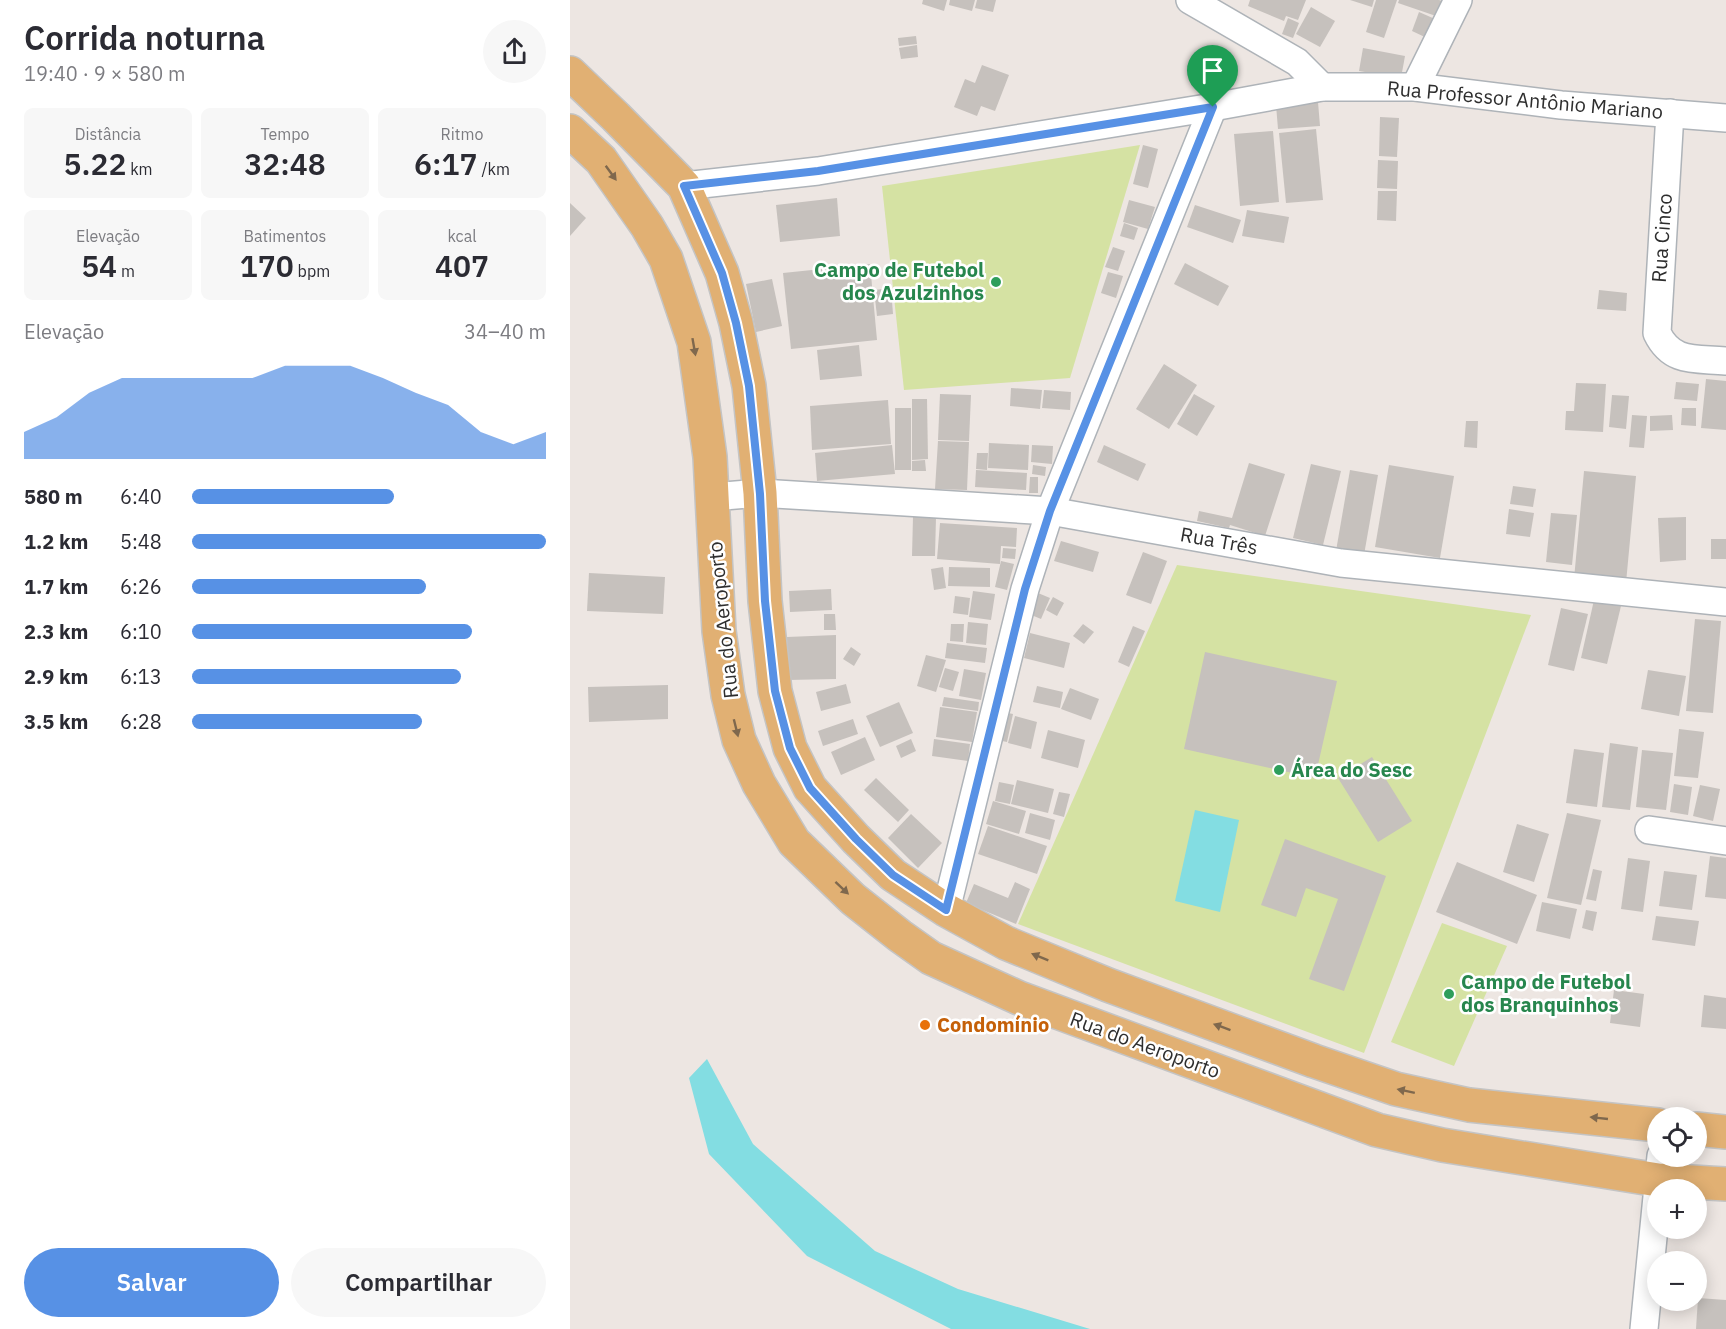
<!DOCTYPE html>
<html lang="pt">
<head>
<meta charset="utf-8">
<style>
  body { margin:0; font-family:"IBM Plex Sans",sans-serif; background:#f7f7f7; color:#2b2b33; height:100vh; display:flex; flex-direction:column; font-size:22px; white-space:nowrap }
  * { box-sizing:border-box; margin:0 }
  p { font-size:20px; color:#7c7c81 }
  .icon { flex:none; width:33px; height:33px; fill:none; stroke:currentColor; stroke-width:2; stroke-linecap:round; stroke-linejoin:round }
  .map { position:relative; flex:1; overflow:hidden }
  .panel { display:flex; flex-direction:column; background:#fff; width:570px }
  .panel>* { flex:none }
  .tools { position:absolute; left:1077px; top:1107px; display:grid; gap:12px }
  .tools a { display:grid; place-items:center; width:60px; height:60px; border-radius:50%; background:#fff; box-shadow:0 3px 15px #0003; font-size:30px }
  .pin { position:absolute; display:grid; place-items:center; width:51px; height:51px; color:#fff; margin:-62px -26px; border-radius:50% 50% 50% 0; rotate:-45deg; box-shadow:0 0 6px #0007 }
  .pin .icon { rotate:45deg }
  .round { display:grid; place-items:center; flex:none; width:63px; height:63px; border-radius:32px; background:#f7f7f7 }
  .headline { display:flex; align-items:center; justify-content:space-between; height:102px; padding:0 24px }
  h1 { font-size:33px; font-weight:600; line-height:45px }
  .figures { display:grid; grid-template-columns:repeat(3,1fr); gap:9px; height:102px; padding:6px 24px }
  .figures div { display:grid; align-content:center; border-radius:9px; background:#f7f7f7; text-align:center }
  .figures b { font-size:30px; font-weight:600 }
  .figures small { font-size:16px; font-weight:400 }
  .figures p { font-size:16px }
  .chart { height:168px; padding:12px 24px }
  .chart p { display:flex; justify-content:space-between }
  .chart svg { width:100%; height:108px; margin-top:6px; fill:#5791e5; opacity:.7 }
  .primary-button { display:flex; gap:12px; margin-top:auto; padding:12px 24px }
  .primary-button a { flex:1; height:69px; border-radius:36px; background:#5791e5; color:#fff; font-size:24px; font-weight:600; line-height:69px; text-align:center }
  .primary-button a+a { background:#f7f7f7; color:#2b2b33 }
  ul { padding:0 24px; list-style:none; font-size:20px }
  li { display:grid; grid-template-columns:96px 72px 1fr; align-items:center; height:45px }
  li i { height:15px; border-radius:8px; background:#5791e5 }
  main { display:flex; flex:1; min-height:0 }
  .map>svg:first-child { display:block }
  .pitch { fill:#d5e2a3 }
  .water { fill:#83dde2 }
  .building { fill:#c6c1bd }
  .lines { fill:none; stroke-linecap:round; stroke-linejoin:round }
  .minor-casing { stroke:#aeb3b8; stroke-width:30 }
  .major-casing { stroke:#c4c4c4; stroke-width:36 }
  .minor { stroke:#fff; stroke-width:27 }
  .major { stroke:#e1b073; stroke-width:33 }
  .oneway { fill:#7f684d }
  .route-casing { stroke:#fff; stroke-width:12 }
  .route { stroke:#5791e5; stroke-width:8 }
  .leisure-dot { fill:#2e9e5b; stroke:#fff; stroke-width:2 }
  .food-dot { fill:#e8710a; stroke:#fff; stroke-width:2 }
  .labels { text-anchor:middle; stroke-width:5; stroke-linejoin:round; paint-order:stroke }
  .street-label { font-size:20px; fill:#2e2e2e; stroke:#fff }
  .leisure-label { font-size:20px; font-weight:bold; fill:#27864d; stroke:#fff; text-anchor:start }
  .food-label { font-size:20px; font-weight:bold; fill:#c56008; stroke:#fff; text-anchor:start }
</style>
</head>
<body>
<main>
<section class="panel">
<div class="headline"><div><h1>Corrida noturna</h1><p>19:40 · 9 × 580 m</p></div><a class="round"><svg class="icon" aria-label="share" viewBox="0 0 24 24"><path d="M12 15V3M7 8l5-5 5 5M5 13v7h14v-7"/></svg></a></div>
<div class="figures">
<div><p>Distância</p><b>5.22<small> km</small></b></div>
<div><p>Tempo</p><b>32:48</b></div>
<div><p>Ritmo</p><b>6:17<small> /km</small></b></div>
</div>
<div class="figures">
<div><p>Elevação</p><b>54<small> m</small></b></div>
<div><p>Batimentos</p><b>170<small> bpm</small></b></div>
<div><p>kcal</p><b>407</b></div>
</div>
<div class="chart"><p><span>Elevação</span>34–40 m</p>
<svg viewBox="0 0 160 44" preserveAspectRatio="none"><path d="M0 44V33L10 27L20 17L30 11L40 11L50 11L60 11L70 11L80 6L90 6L100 6L110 11L120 17L130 22L140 33L150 38L160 33V44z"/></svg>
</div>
<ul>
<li><b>580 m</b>6:40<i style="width:57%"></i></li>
<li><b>1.2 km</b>5:48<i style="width:100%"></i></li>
<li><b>1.7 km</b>6:26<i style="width:66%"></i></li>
<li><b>2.3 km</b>6:10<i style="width:79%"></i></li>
<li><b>2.9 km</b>6:13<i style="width:76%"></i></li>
<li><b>3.5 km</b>6:28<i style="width:65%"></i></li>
</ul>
<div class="primary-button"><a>Salvar</a><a>Compartilhar</a></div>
</section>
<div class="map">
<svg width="1156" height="1329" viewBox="0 0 1156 1329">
  <rect width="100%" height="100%" fill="#ede6e2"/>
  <g class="pitch">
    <polygon points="570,145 500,378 334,390 312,186"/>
    <polygon points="607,565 961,615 794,1053 448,924"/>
    <polygon points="872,923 937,946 884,1066 821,1042"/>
  </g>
  <g class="water">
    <polygon points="625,810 669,820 650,912 605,901"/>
    <polygon points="137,1059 183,1144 305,1251 388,1289 520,1329 381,1329 237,1256 139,1154 119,1078"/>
  </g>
  <g class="building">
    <polygon points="353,0 377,0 374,11 352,4"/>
    <polygon points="380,0 405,0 402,11 379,5"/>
    <polygon points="407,0 426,0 423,12 405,8"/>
    <polygon points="680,0 736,0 728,20 716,16 714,21 678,6"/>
    <polygon points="780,0 804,0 802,7"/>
    <polygon points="806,0 827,0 814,38 796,32"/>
    <polygon points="829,0 869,0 872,1 866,16 828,3"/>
    <polygon points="741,7 765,21 750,47 726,34"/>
    <polygon points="849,12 865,19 857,38 842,31"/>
    <polygon points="718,18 729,23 723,38 712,34"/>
    <polygon points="346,36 347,44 329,46 328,38"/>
    <polygon points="347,45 348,57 331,59 329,48"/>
    <polygon points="793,48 835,56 831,78 789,71"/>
    <polygon points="412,65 439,75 425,111 411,106 407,116 384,107 395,79 405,83"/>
    <polygon points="748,102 750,126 708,129 706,105"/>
    <polygon points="810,117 829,118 827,157 809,156"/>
    <polygon points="746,129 753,200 716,203 709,133"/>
    <polygon points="703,131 709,202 670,206 664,134"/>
    <polygon points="573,145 588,149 578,188 563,184"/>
    <polygon points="808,160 828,161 827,189 807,188"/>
    <polygon points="808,191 827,191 826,221 807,220"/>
    <polygon points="267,198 270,236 210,242 206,205"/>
    <polygon points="559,200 585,207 578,229 553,222"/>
    <polygon points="0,203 16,218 0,236"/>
    <polygon points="625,205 671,220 663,243 617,227"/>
    <polygon points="677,210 719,217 714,243 672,236"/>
    <polygon points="554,223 568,228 564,240 550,236"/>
    <polygon points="543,247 555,251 548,271 535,267"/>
    <polygon points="615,263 659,286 648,306 604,284"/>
    <polygon points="300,264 307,340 221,349 213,273"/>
    <polygon points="538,272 553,276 546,298 531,293"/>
    <polygon points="202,279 212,326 186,332 176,284"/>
    <polygon points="321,288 323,314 307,316 304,290"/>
    <polygon points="1029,290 1057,293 1056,311 1027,309"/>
    <polygon points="289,345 292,376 250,380 247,350"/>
    <polygon points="594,364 627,385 599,429 566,409"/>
    <polygon points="1136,379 1156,381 1156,430 1131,428"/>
    <polygon points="1106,382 1129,384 1127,401 1104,399"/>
    <polygon points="1006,383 1036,384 1033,432 995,430 996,411 1004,411"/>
    <polygon points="441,388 472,390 470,409 440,406"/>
    <polygon points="474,390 501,392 500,410 472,408"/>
    <polygon points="370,394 401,395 399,441 368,440"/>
    <polygon points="624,394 645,406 627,436 607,424"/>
    <polygon points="1042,395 1059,396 1056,429 1039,427"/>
    <polygon points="342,399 357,399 358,459 342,460"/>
    <polygon points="318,400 321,444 242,450 240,406"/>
    <rect x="325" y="408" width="16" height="62"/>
    <polygon points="1112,408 1126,408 1126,426 1111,425"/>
    <polygon points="1062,415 1077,416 1074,448 1059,447"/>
    <polygon points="1102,415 1103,430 1080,431 1080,416"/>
    <polygon points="896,421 908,421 907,448 894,447"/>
    <polygon points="368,441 399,442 397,490 365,489"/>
    <polygon points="419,443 459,445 458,470 418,468"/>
    <polygon points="322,445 325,474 247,481 245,453"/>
    <polygon points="462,445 483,446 482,464 461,462"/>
    <polygon points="534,445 576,464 568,481 527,462"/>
    <polygon points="407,453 418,453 417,470 406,469"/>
    <polygon points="355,460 356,471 342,471 342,461"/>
    <polygon points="679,463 715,474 695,536 660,525 659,528 627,521 629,511 662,518"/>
    <polygon points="741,464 771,471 753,545 723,538"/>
    <polygon points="463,465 476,467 475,476 462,474"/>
    <polygon points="819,465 884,476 870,558 805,547"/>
    <polygon points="406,470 457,473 456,490 405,487"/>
    <polygon points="780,470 808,475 794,555 766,551"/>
    <polygon points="1014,471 1066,476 1056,583 1004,579"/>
    <polygon points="460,477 468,477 468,493 459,493"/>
    <polygon points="943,486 966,489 963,507 940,504"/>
    <polygon points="939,509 964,513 960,537 936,534"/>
    <polygon points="981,513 1007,515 1002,565 976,562"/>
    <polygon points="343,517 366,517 365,556 342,556"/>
    <polygon points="1116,517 1116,560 1090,562 1088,518"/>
    <polygon points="370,523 447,528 446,547 431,546 430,564 367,559"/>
    <rect x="1141" y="539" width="15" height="20"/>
    <polygon points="491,541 529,552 523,572 484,561"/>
    <polygon points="433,548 446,549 445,559 432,558"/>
    <polygon points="573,552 597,561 581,604 556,595"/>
    <polygon points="431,561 444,564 437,590 425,587"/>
    <polygon points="373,567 376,588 364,590 361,569"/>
    <polygon points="379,567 420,568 420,587 378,586"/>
    <polygon points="19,573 95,577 93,614 17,611"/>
    <polygon points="261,589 262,610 220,612 219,591"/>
    <polygon points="403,591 425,594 421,620 399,617"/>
    <polygon points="468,593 480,598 471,619 459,614"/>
    <polygon points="385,596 400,598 398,615 383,613"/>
    <polygon points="483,597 494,603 487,616 476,610"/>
    <polygon points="1024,600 1051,606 1037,664 1011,658"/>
    <polygon points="991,608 1018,614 1004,671 978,665"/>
    <polygon points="254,614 265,614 266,630 254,630"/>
    <polygon points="1125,619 1151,621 1143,713 1116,711"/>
    <polygon points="398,622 418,624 416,645 396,643"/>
    <polygon points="381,624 394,624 393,642 380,641"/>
    <polygon points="513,624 524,632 514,644 503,636"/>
    <polygon points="563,626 575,631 559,667 548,662"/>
    <polygon points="460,633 500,643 494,668 454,658"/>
    <polygon points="266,635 266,679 218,680 217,637"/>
    <polygon points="377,643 417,648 415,663 375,658"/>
    <polygon points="281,647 291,654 284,666 273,659"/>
    <polygon points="635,652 767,681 745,778 614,749"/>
    <polygon points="356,655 376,660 366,692 347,686"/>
    <polygon points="375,668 389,672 383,691 369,687"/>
    <polygon points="394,669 416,673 411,700 389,696"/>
    <polygon points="1078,670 1116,676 1109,716 1071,709"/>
    <polygon points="276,684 281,703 251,711 246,692"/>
    <polygon points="98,685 98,719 19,722 18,687"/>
    <polygon points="467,686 493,692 490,708 463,702"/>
    <polygon points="500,688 529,699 521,720 491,709"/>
    <polygon points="374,697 409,702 408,711 372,706"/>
    <polygon points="329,702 343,733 310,747 296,716"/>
    <polygon points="370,707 407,712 402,742 366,737"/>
    <polygon points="433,712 443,714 437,742 427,740"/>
    <polygon points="445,716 467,722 461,749 438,743"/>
    <polygon points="283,719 288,734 253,746 248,731"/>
    <polygon points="1109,729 1134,732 1128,778 1104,776"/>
    <polygon points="478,730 515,740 508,768 471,758"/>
    <polygon points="295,737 305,760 271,775 261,752"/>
    <polygon points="341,739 346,751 331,758 326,746"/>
    <polygon points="364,739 400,744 398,761 362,756"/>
    <polygon points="1040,743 1068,747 1060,810 1032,807"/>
    <polygon points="1004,749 1034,753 1027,807 996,803"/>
    <polygon points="1072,750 1103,753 1096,810 1066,807"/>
    <polygon points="802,757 842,821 808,842 768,778"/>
    <polygon points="306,778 339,810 328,822 294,790"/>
    <polygon points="447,780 484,789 478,813 441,804"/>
    <polygon points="429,782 444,785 440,804 425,801"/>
    <polygon points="1104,784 1122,787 1118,815 1100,812"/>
    <polygon points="1130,785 1150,789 1143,821 1123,816"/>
    <polygon points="489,792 500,794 494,817 483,814"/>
    <polygon points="423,801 456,811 449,834 416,824"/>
    <polygon points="460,813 485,820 480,840 455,833"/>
    <polygon points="997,813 1031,820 1011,905 977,898"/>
    <polygon points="341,814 372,843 348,868 318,838"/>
    <polygon points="947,824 979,834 964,882 933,872"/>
    <polygon points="418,826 477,846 467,874 408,854"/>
    <polygon points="715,839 816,876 774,991 739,979 768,899 736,888 726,917 691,905"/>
    <polygon points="1140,856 1156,858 1156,899 1135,897"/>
    <polygon points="1058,858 1080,861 1073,912 1051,909"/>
    <polygon points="887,862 967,895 947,944 866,912"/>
    <polygon points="1023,869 1032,871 1026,901 1016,899"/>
    <polygon points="1094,871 1127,875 1122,910 1089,906"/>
    <polygon points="445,882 460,889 446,924 396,903 404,884 438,898"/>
    <polygon points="972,902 1007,909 1000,939 966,931"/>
    <polygon points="1016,910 1027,912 1023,931 1012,928"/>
    <polygon points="1086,916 1129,921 1125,946 1082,940"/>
    <polygon points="1044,990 1074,994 1070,1027 1040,1023"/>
    <polygon points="1134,995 1156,998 1156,1029 1131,1027"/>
    <polygon points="1128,1298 1156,1300 1156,1329 1126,1329"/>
  </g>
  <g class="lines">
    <g class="minor-casing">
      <g id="minor">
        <polyline points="620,0 727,62 752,87"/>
        <polyline points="845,87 888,0"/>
        <path d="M1100,113L1087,333C1102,364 1126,358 1156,361"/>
        <polyline points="114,186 248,171 643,107 752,87 845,87 991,105 1156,118"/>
        <polyline points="142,497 190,493 480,511 771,563 1156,602"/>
        <polyline points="1079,830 1156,841"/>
        <polyline points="376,910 455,589 480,511 643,107"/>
        <polyline points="1074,1329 1091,1156"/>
      </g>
    </g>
    <g class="major-casing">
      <g id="major">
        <polyline points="0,73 46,117 114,186 152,273 166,323 179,386 190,493 195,601 205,691 220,748 240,788 286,839 323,875 376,910 436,943 538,985 744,1061 826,1089 899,1105 1088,1125"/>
        <polyline points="0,131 31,160 77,226 96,259 124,342 140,457 149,631 158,695 169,740 189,784 224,842 283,899 330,936 361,958 449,998 807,1130 872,1145 1088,1180 1156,1184"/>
        <polyline points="1126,1129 1156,1132"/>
      </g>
    </g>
    <use href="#minor" class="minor"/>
    <use href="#major" class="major"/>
  </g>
  <defs><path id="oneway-solid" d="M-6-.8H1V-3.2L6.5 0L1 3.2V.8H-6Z" transform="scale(1.5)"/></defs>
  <g class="oneway">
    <use href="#oneway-solid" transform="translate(41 173) rotate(54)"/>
    <use href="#oneway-solid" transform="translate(124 347) rotate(80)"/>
    <use href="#oneway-solid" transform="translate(166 728) rotate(76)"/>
    <use href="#oneway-solid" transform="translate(272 888) rotate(43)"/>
    <use href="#oneway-solid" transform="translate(470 957) rotate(-158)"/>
    <use href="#oneway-solid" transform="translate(652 1027) rotate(-160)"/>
    <use href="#oneway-solid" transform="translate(836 1091) rotate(-168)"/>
    <use href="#oneway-solid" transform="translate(1029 1118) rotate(-174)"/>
  </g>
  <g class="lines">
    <g class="route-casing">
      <polygon id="route" points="643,107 480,511 455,589 376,910 323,875 286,839 240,788 220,748 205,691 195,601 190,494 179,386 166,323 152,273 114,186 248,171"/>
    </g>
    <use href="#route" class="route"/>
  </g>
  <g class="leisure-dot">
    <circle cx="426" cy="282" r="6"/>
    <circle cx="709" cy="770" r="6"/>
    <circle cx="879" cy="994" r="6"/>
  </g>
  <circle class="food-dot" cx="355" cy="1025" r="6"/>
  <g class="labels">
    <g class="street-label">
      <text transform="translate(955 100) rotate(5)" y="7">Rua Professor Antônio Mariano</text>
      <text transform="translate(1092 238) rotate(-86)" y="7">Rua Cinco</text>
      <text transform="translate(649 541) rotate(10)" y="7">Rua Três</text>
      <text transform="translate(153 620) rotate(-96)" y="7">Rua do Aeroporto</text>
      <text transform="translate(575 1045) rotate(20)" y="7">Rua do Aeroporto</text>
    </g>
    <g class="leisure-label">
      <text x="414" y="277" text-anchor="end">Campo de Futebol<tspan x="414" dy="23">dos Azulzinhos</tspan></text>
      <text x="721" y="777">Área do Sesc</text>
      <text x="891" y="989">Campo de Futebol<tspan x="891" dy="23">dos Branquinhos</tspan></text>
    </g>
    <g class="food-label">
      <text x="367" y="1032">Condomínio</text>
    </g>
  </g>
</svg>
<div class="tools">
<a><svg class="icon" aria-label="locate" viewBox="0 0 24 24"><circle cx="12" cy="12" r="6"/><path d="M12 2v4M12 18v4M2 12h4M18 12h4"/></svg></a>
<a>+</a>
<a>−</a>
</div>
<div class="pin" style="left:643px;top:107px;background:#1e9e55"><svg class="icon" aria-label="arrive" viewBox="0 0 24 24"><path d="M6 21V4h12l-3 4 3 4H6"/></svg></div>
</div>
</main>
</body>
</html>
